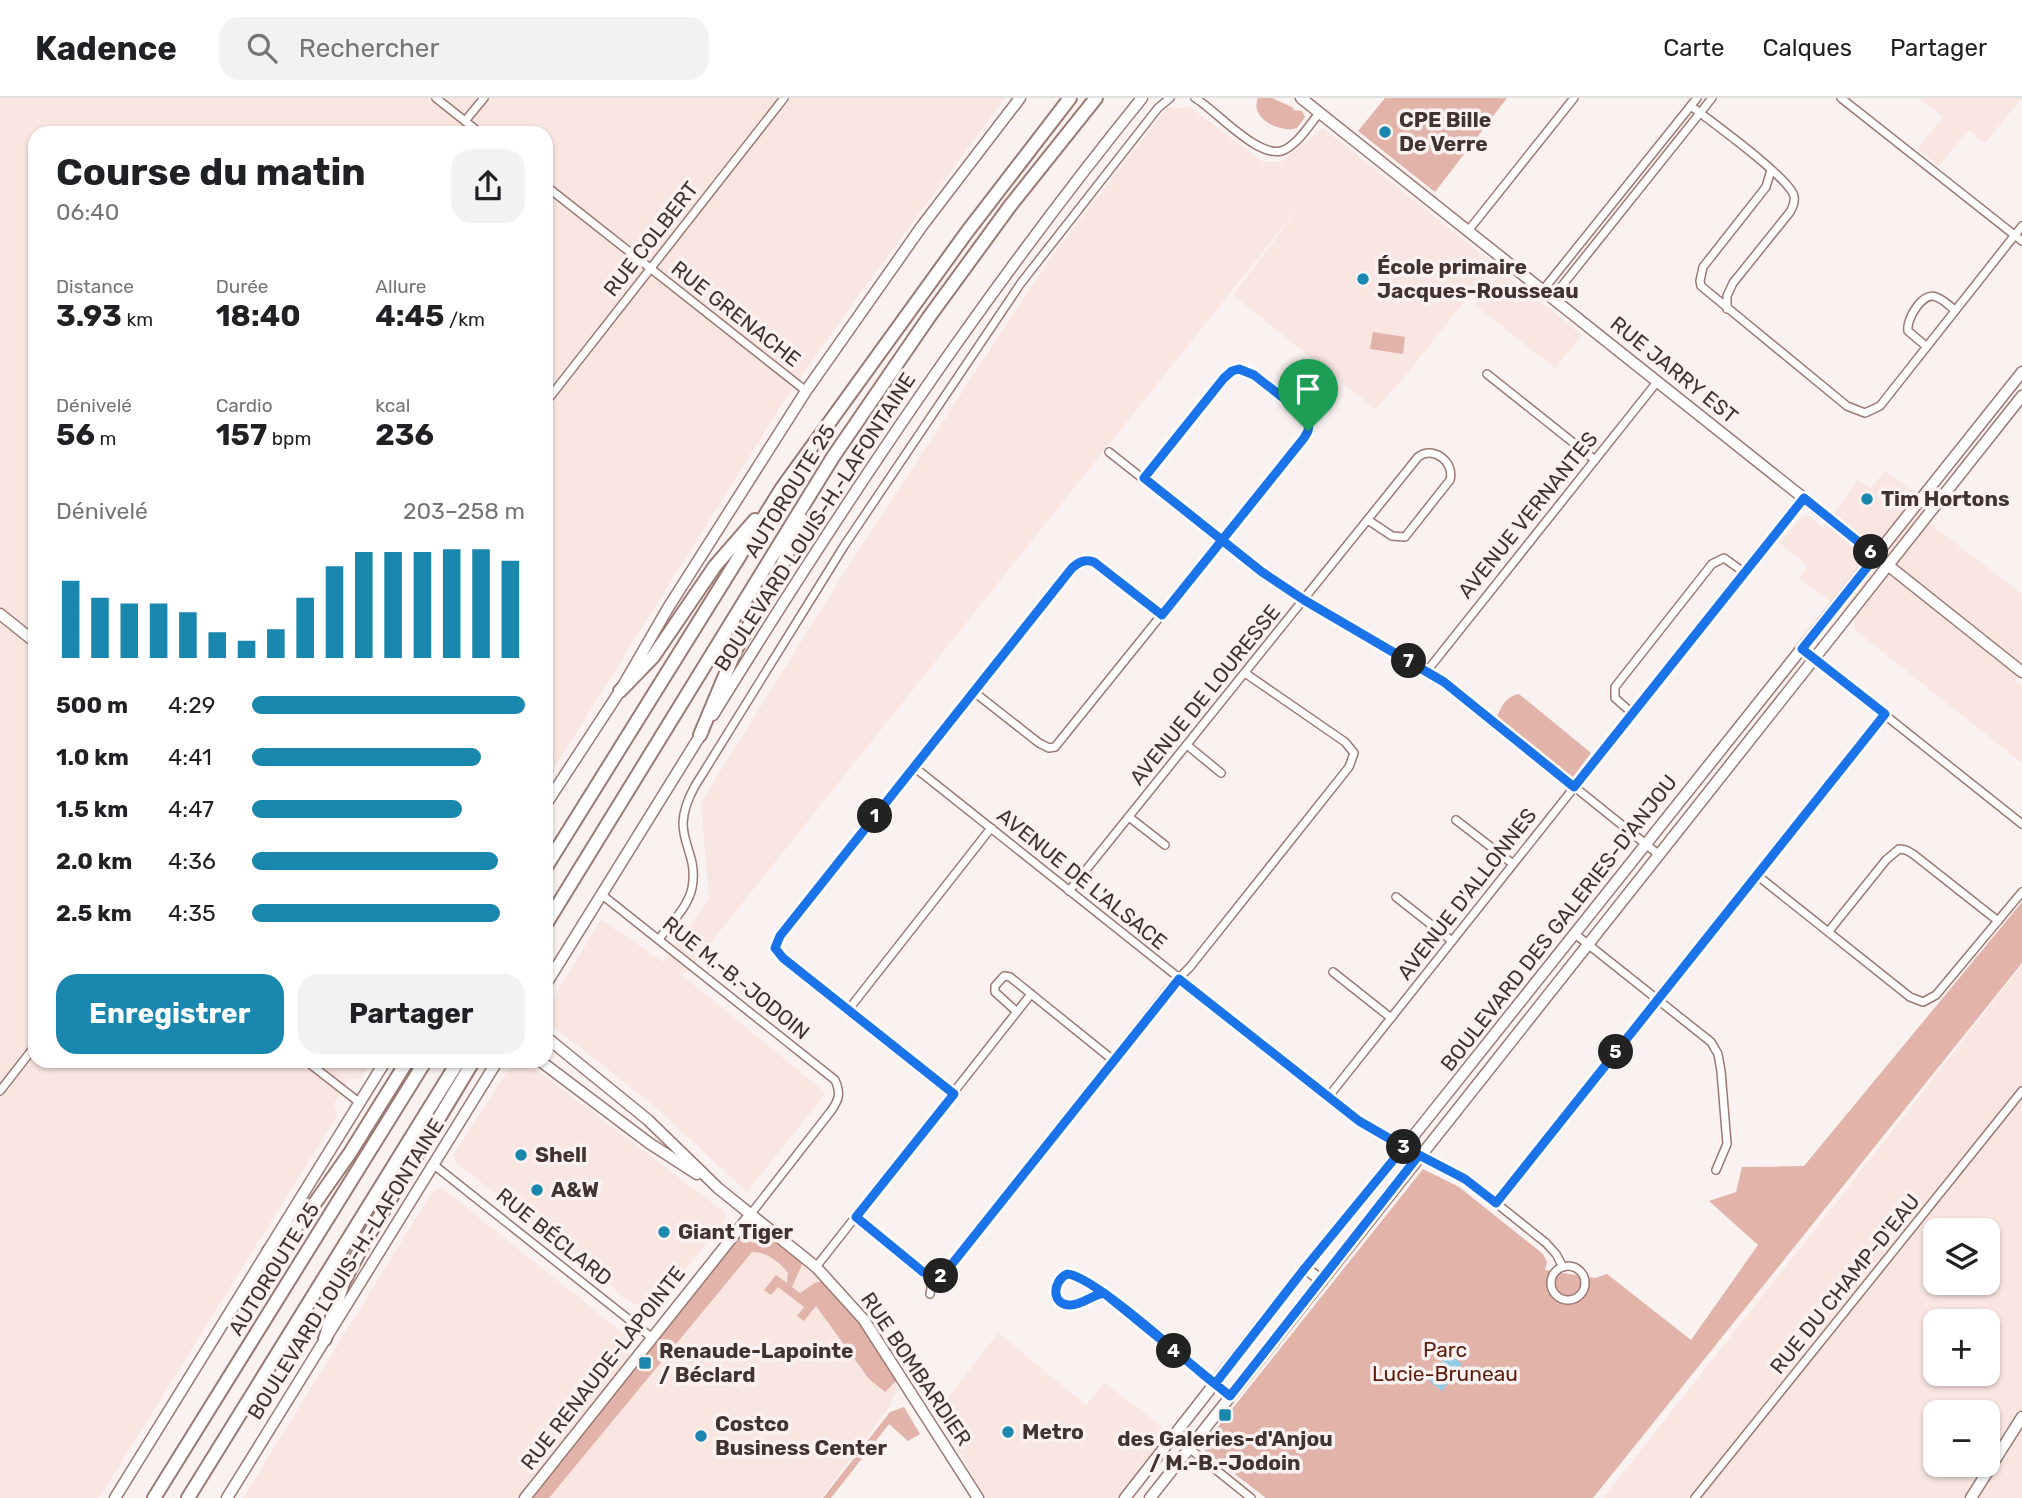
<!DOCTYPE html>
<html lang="fr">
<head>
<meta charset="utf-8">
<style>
  body { margin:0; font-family:Rubik,sans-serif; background:#f2f2f2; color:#202124; height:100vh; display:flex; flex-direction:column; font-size:26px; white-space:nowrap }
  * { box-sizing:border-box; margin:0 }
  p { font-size:23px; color:#757577 }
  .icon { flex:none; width:38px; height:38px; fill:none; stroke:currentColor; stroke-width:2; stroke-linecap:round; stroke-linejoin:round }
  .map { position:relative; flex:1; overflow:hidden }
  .side { position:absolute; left:28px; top:28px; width:525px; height:942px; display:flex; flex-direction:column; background:#fff; border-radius:21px; box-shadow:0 2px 5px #0004 }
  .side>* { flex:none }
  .fabs { position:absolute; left:1923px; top:1120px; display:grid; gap:14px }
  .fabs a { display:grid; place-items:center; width:77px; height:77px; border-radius:14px; background:#fff; box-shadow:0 2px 5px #0004; font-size:35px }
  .pin { position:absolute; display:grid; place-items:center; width:60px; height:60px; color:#fff; margin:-72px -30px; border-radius:50% 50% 50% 0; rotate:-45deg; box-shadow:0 0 7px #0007 }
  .pin .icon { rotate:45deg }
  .km { position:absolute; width:35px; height:35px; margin:-18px; border-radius:50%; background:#222; color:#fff; font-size:19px; line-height:35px; text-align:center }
  .round { display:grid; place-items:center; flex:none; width:74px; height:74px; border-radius:21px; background:#f2f2f2 }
  .headline { display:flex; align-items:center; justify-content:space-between; height:119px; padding:0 28px }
  h1 { font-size:38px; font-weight:700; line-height:52px }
  .metrics { display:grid; grid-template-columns:repeat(3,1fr); gap:10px; height:119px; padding:7px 28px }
  .metrics div { display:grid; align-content:center }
  .metrics b { font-size:30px; font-weight:700 }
  .metrics small { font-size:19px; font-weight:400 }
  .metrics p { font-size:19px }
  .chart { height:196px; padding:14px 28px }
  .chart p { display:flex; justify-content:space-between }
  .chart svg { width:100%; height:126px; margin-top:7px; stroke:#1a87ae; stroke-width:6 }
  .primary-button { display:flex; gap:14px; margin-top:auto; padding:14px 28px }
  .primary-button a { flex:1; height:80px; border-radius:21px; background:#1a87ae; color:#fff; font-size:28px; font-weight:700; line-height:80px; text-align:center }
  .primary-button a+a { background:#f2f2f2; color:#202124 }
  ul { padding:0 28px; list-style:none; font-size:23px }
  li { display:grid; grid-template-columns:112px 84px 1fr; align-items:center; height:52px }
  li i { height:18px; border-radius:9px; background:#1a87ae }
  header { display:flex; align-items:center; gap:42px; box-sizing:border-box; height:98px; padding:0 35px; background:#fff; border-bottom:2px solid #e0e0e0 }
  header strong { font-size:33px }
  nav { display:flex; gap:38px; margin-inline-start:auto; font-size:24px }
  .search { width:490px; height:63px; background:#f2f2f2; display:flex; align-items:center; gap:18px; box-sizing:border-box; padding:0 24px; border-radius:21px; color:#757577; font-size:26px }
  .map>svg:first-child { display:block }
  .built { fill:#f9e6e1; fill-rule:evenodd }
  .green { fill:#e2b3a8 }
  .water { fill:#92cbe5 }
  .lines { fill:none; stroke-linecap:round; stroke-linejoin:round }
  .street-casing { stroke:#9c7971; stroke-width:10 }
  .secondary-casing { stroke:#9c7971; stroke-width:13 }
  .highway-casing { stroke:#9c7971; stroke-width:16 }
  .street { stroke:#fff; stroke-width:7 }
  .secondary { stroke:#fff; stroke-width:10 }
  .highway { stroke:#fff; stroke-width:12 }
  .route-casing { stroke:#fff; stroke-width:14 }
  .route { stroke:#1a73e8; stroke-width:9 }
  .poi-dot { fill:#1a87ae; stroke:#faf2f0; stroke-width:2.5 }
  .labels { text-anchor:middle; stroke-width:7; stroke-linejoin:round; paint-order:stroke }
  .poi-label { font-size:21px; font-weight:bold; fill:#423330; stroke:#faf2f0; text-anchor:start }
  .street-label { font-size:21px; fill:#423330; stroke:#faf2f0 }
  .park-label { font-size:21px; fill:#5e1c0d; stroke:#faf2f0 }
</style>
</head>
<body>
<header>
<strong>Kadence</strong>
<div class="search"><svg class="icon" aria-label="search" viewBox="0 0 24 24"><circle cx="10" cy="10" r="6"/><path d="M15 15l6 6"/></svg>Rechercher</div>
<nav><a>Carte</a><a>Calques</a><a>Partager</a></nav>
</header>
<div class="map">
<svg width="2022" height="1400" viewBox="0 0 2022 1400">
  <rect width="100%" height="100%" fill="#faf2f0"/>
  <g class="built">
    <polygon points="0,0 1005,0 864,190 786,300 546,683 546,35 35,35 35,962 372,963 360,981 349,981 334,1006 337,1018 99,1400 0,1400"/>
    <polygon points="1919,0 2022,0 2022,3 2020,2 1985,45 1968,32 1939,68 1917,51 1943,19"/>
    <polygon points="1190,9 1263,64 1281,64 1323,30 1494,166 1402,282 1375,311 1233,197 1310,95 696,863 682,877 826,995 747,1094 653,1007 550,926 546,912 601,822 663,864 709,801 701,704 847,470 1048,163 1167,10"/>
    <polygon points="1502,174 1582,237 1555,270 1475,207"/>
    <polygon points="1885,373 1914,395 1929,425 2022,496 2022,575 2016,583 2022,588 2022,665 1855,532 1854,521 1799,480 1808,468 1780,445 1801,419 1809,418 1823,430 1858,382 1870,391"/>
    <path d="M2022,867V1400H1603L1879,1050ZM1936,1132H1988V1185H1936ZM1936,1223H1988V1276H1936ZM1936,1314H1988V1367H1936Z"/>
    <polygon points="513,964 527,965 726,1115 724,1123 653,1213 648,1215 623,1198 457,1065 453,1057"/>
    <polygon points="441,1089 624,1236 631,1263 750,1117 816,1169 900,1279 891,1307 821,1400 243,1400 432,1094"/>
    <polygon points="998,1235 1086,1307 1104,1285 1174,1338 1125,1400 985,1400 937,1314"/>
  </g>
  <g class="green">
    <path d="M1258,0H1272L1294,10L1293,12L1302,13L1305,19L1297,30C1280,36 1249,20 1258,0Z"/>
    <polygon points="1385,0 1507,0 1435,94 1358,33"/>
    <polygon points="1373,234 1405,239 1403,256 1370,251"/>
    <path d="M1519,596L1591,655L1570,683L1494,625C1501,612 1502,600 1519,596Z"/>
    <polygon points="2022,804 2022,865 1593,1400 1266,1400 1205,1353 1205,1345 1423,1071 1459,1089 1543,1156 1547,1164 1545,1172 1595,1180 1607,1176 1691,1242 1758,1147 1709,1103 1736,1094 1742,1069 1804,1068"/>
    <path d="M750,1117L805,1160L792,1189L800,1195L815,1185L828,1181L900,1279L885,1294L869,1281L816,1208L804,1223L797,1218L804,1209L778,1189L771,1197L764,1192L776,1177L787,1185L788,1175C780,1164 766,1154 752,1154L549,1400H526Z"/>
    <polygon points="904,1309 920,1336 908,1343 889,1326 831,1400 823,1400 890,1314"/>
  </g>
  <polygon class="water" points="1448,1255 1462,1266 1442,1293 1427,1281"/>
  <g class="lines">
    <g class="street-casing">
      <g id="street">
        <polyline points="436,0 480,35"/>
        <path d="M1195,0C1216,12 1262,66 1286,51C1300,43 1310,26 1320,14"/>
        <polyline points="1841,0 2022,143"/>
        <path d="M1691,8C1710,23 1789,79 1794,98C1795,104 1793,109 1790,114L1733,185L1727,198V211"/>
        <polyline points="465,23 484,0"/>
        <polyline points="1771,72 1766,89 1703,169 1700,183 1701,188 1847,308 1865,315 1880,308 2022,128"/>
        <polyline points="546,88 806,293"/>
        <polyline points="1468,133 1574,0"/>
        <polyline points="1543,192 1697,0"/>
        <polyline points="1553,199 1712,0"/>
        <path d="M1926,248L1908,233C1906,221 1923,193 1936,199C1943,201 1949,208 1955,212"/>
        <polyline points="1487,276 1595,362"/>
        <polyline points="546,304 784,0"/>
        <polyline points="1109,354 1261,474 1444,584 1658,756"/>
        <polyline points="1802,551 2022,726"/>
        <polyline points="1427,573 1657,284"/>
        <polyline points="974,594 1039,645 1049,650 1055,649 1304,340 1309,326 1305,317 1254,277 1239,271 1232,273 1144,380"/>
        <polyline points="1633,616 1615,600 1615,589 1712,466 1724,460 1745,475"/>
        <polyline points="1187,647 1221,675"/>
        <polyline points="914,669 1359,1023 1465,1081 1496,1105 1546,1145 1556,1156 1563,1169"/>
        <polyline points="1129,719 1165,747"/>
        <polyline points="1456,722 1513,766"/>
        <polyline points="1758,778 1910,899 1923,904 1936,897 2022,794"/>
        <path d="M1069,793L1418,359C1433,347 1455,364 1450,382L1405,439L1392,438L1368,422"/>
        <path d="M601,796L835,982C841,995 839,1002 831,1013L750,1117"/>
        <polyline points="1396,799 1452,843"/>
        <polyline points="1829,833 1886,762 1899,751 1906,752 1913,756 1998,823"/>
        <polyline points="1575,836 1711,944 1718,956 1721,973 1727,1046 1716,1072"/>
        <path d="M659,841C671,825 688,809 692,790C700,748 666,740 695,688L844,448L1021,185L1158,10L1170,0"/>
        <polyline points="1333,874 1391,920"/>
        <polyline points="849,911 991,730"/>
        <polyline points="1017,914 995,894 995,888 1004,878 1010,879 1113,962"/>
        <polyline points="305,962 360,1005"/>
        <polyline points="0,993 35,948"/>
        <path d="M954,996L783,860L775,850L776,844L1072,470C1079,464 1084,461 1094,464L1162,517"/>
        <polyline points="1329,998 1804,400"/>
        <polyline points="434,1067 651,1239"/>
        <polyline points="1496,1105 1885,616"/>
        <polyline points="856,1119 928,1178 933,1180 944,1176 1169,890 1190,869 1349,669 1354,655 1345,644 1245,575"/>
        <circle cx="1568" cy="1185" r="17"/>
        <polyline points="816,1169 1031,896"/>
        <path d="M1104,1195L1076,1207L1062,1206L1055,1194L1057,1185L1063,1177C1079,1174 1091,1186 1104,1195L1230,1298"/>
        <polyline points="930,1196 933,1180"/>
        <polyline points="1174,1338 1251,1400"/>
        <polyline points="1695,1400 2022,993"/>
      </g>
    </g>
    <g class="secondary-casing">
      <g id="secondary">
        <polyline points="1301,0 2022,574"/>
        <polyline points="0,516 35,544"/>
        <path d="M713,617C845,403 984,195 1142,0"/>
        <polyline points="546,706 620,593 668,510 806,293 922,128 1020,0"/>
        <polyline points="546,886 703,633"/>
        <polyline points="546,939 648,1022 718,1090 816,1169 864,1222 978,1400"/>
        <polyline points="539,962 649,1045 697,1076"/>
        <polyline points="1305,1170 1322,1183"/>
        <polyline points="115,1400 386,962"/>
        <polyline points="227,1400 498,962"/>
        <polyline points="525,1400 750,1117"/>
        <polyline points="1125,1400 1305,1170 1415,1036 2022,274"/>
        <polyline points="1150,1400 2022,298"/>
        <polyline points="1971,1400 2022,1319"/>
      </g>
    </g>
    <g class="highway-casing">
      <g id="highway">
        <polyline points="620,593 653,559 715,468 755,422"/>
        <polyline points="700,637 736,551 779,474 802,422"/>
        <polyline points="546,769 782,390 967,134 1070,0"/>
        <polyline points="546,826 833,359 929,219 1010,108 1096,0"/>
        <polyline points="269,1153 303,1122 350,1055 408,962"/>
        <polyline points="325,1241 343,1185 365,1143 474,962"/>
        <polyline points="154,1400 426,962"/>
        <polyline points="188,1400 459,962"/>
      </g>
    </g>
    <use href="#street" class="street"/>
    <use href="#secondary" class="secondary"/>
    <use href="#highway" class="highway"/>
  </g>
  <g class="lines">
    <g class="route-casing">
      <path id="route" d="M1308,333L1304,340L1162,517L1094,464C1084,461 1079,464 1072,470L780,838L775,850L783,860L954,996L856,1119L923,1174L933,1180L944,1176L1179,881L1359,1023L1404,1049L1305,1170L1215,1286L1205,1278C1181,1258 1092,1177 1067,1176C1052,1183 1051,1208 1071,1207C1082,1207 1092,1197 1104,1195C1146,1229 1188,1264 1230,1298L1419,1057L1465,1081L1496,1105L1885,616L1802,551L1876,458L1804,400L1574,689L1444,584L1304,502L1262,474L1144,380L1224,280L1232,273L1239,271L1254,277L1305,317L1309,326L1308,333"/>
    </g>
    <use href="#route" class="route"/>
  </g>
  <g class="poi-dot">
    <circle cx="1385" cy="34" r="7"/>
    <circle cx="1363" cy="181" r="7"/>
    <circle cx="1867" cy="401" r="7"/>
    <circle cx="521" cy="1057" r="7"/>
    <circle cx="537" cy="1092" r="7"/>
    <circle cx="664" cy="1134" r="7"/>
    <rect x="638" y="1258" width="14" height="14" rx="3.5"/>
    <rect x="1218" y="1310" width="14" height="14" rx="3.5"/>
    <circle cx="1008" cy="1334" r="7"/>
    <circle cx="701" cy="1338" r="7"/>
  </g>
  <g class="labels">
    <g class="poi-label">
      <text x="1399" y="29">CPE Bille<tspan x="1399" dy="24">De Verre</tspan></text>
      <text x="1377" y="176">École primaire<tspan x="1377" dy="24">Jacques-Rousseau</tspan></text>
      <text x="1881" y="408">Tim Hortons</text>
      <text x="535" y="1064">Shell</text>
      <text x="551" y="1099">A&amp;W</text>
      <text x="678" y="1141">Giant Tiger</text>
      <text x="659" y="1260">Renaude-Lapointe<tspan x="659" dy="24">/ Béclard</tspan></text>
      <text x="715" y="1333">Costco<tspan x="715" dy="24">Business Center</tspan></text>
      <text x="1022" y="1341">Metro</text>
      <text x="1225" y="1348" text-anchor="middle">des Galeries-d'Anjou<tspan x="1225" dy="24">/ M.-B.-Jodoin</tspan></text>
    </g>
    <g class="street-label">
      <text transform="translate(651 141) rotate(-52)" y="7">RUE COLBERT</text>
      <text transform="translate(736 216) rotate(38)" y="7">RUE GRENACHE</text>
      <text transform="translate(1674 272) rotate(39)" y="7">RUE JARRY EST</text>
      <text transform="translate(790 393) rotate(-58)" y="7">AUTOROUTE 25</text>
      <text transform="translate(1528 417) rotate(-51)" y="7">AVENUE VERNANTES</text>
      <text transform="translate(815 424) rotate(-57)" y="7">BOULEVARD LOUIS-H.-LAFONTAINE</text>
      <text transform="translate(1205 597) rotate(-51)" y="7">AVENUE DE LOURESSE</text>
      <text transform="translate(1082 781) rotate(39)" y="7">AVENUE DE L'ALSACE</text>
      <text transform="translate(1467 796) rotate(-52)" y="7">AVENUE D'ALLONNES</text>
      <text transform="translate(1559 825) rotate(-52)" y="7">BOULEVARD DES GALERIES-D'ANJOU</text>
      <text transform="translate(736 880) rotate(39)" y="7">RUE M.-B.-JODOIN</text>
      <text transform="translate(554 1139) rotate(39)" y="7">RUE BÉCLARD</text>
      <text transform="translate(274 1171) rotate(-58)" y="7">AUTOROUTE 25</text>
      <text transform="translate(346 1171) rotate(-58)" y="7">BOULEVARD LOUIS-H.-LAFONTAINE</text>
      <text transform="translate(1845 1186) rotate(-51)" y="7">RUE DU CHAMP-D'EAU</text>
      <text transform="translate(603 1270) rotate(-52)" y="7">RUE RENAUDE-LAPOINTE</text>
      <text transform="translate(916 1271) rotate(56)" y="7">RUE BOMBARDIER</text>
    </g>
    <g class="park-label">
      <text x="1445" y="1259">Parc<tspan x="1445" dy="24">Lucie-Bruneau</tspan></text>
    </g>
  </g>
</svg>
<div class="fabs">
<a><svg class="icon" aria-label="layers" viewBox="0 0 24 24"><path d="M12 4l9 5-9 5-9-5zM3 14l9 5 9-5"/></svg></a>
<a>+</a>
<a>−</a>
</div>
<div class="pin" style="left:1308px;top:333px;background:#1e9e55"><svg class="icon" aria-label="arrive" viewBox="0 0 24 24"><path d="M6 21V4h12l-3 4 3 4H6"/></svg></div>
<b class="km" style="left:875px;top:718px">1</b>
<b class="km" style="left:941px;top:1178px">2</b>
<b class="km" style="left:1404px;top:1049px">3</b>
<b class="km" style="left:1174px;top:1253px">4</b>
<b class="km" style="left:1616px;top:954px">5</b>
<b class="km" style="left:1871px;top:454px">6</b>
<b class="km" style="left:1409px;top:563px">7</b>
<section class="side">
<div class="headline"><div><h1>Course du matin</h1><p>06:40</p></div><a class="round"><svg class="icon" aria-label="share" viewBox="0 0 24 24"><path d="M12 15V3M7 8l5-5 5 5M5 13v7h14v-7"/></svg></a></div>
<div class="metrics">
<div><p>Distance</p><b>3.93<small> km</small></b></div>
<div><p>Durée</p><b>18:40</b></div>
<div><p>Allure</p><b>4:45<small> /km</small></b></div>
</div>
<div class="metrics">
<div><p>Dénivelé</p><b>56<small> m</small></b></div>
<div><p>Cardio</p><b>157<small> bpm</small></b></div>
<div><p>kcal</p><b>236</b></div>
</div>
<div class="chart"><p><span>Dénivelé</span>203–258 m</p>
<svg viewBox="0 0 160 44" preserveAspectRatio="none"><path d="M5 44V17M15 44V23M25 44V25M35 44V25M45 44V28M55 44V35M65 44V38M75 44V34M85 44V23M95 44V12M105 44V7M115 44V7M125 44V7M135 44V6M145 44V6M155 44V10"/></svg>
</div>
<ul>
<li><b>500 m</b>4:29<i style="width:100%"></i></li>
<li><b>1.0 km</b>4:41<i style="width:84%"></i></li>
<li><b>1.5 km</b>4:47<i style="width:77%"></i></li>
<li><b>2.0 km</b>4:36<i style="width:90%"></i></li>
<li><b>2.5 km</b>4:35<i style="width:91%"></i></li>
</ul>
<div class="primary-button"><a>Enregistrer</a><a>Partager</a></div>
</section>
</div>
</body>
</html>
